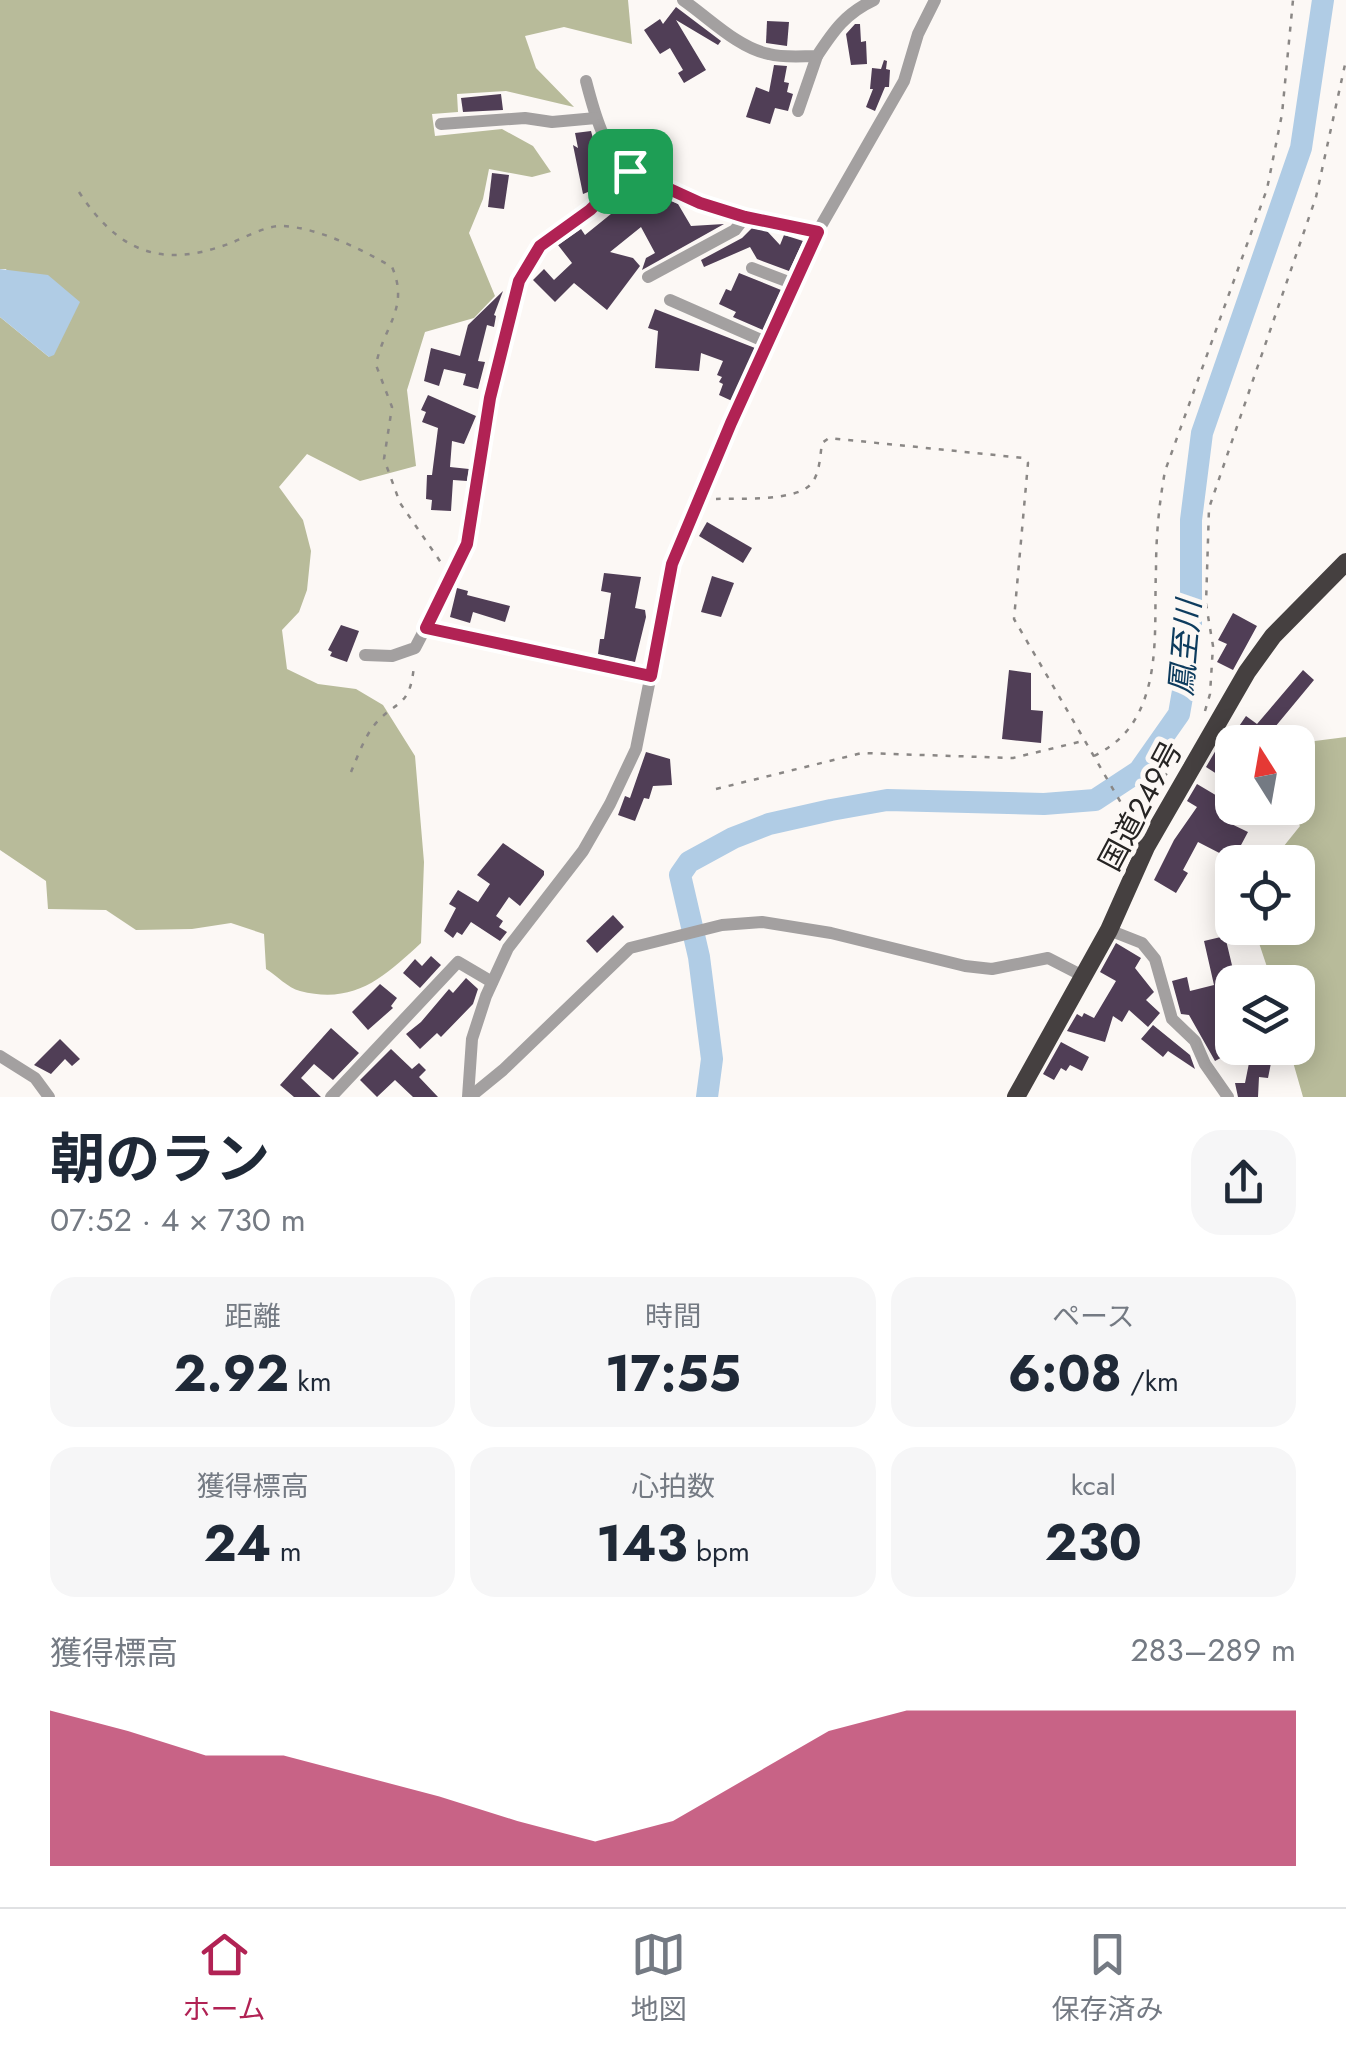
<!DOCTYPE html>
<html lang="ja">
<head>
<meta charset="utf-8">
<style>
  body { margin:0; font-family:Jost,"Noto Sans JP",sans-serif; background:#f6f6f7; color:#1f2937; height:100vh; display:flex; flex-direction:column; font-size:38px; white-space:nowrap }
  * { box-sizing:border-box; margin:0 }
  p { font-size:32px; color:#747a83 }
  .icon { flex:none; width:55px; height:55px; fill:none; stroke:currentColor; stroke-width:2; stroke-linecap:round; stroke-linejoin:round }
  .map { position:relative; height:1097px; overflow:hidden }
  .sheet { display:flex; flex-direction:column; background:#fff; flex:1 }
  .sheet>* { flex:none }
  .needle { width:65px; rotate:349deg }
  .controls { position:absolute; left:1215px; top:725px; display:grid; gap:20px }
  .controls a { display:grid; place-items:center; width:100px; height:100px; border-radius:20px; background:#fff; box-shadow:0 5px 25px #0003; font-size:50px }
  .pin { position:absolute; display:grid; place-items:center; width:85px; height:85px; color:#fff; margin:-42px; border-radius:20px; box-shadow:0 5px 15px #0006 }
  .round { display:grid; place-items:center; flex:none; width:105px; height:105px; border-radius:30px; background:#f6f6f7 }
  .headline { display:flex; align-items:center; justify-content:space-between; height:170px; padding:0 50px }
  h1 { font-size:55px; font-weight:700; line-height:75px }
  .stats { display:grid; grid-template-columns:repeat(3,1fr); gap:15px; height:170px; padding:10px 50px }
  .stats div { display:grid; align-content:center; border-radius:25px; background:#f6f6f7; text-align:center }
  .stats b { font-size:50px; font-weight:700 }
  .stats small { font-size:28px; font-weight:400 }
  .stats p { font-size:28px }
  .chart { height:280px; padding:20px 50px }
  .chart p { display:flex; justify-content:space-between }
  .chart svg { width:100%; height:180px; margin-top:10px; fill:#b12254; opacity:.7 }
  .menu { display:flex; justify-content:space-around; align-items:center; height:140px; border-top:2px solid #e0e1e3; background:#fff; font-size:28px; color:#747a83 }
  .menu a { display:grid; justify-items:center; gap:5px }
  .menu .current { color:#b12254 }
  .map>svg:first-child { display:block }
  .forest { fill:#b8bb9a }
  .water { fill:#b0cce5 }
  .lines { fill:none; stroke-linecap:round; stroke-linejoin:round }
  .river { stroke:#b0cce5; stroke-width:22 }
  .building { fill:#503e56 }
  .path { stroke:#8a8785; stroke-width:2.5; stroke-dasharray:5 8; stroke-linecap:butt }
  .minor { stroke:#a3a0a0; stroke-width:12 }
  .highway { stroke:#454040; stroke-width:18 }
  .route-casing { stroke:#fff; stroke-width:20 }
  .route { stroke:#b12254; stroke-width:12 }
  .labels { text-anchor:middle; stroke-width:10; stroke-linejoin:round; paint-order:stroke }
  .street-label { font-size:30px; fill:#262423; stroke:#fcf8f5 }
  .water-label { font-size:32px; font-style:italic; fill:#0e3c5e; stroke:#fcf8f5 }
</style>
</head>
<body>
<div class="map">
<svg width="1346" height="1097" viewBox="0 0 1346 1097">
  <rect width="100%" height="100%" fill="#fcf8f5"/>
  <g class="forest">
    <path d="M0,0H628L632,44L564,27L525,36L536,68L574,107L506,91L457,94L458,112L432,114L435,136L502,129L533,146L551,172L532,177L489,169L483,199L469,233L495,296L474,318L425,332L407,390L416,466L360,481L307,454L279,487L303,520L311,551L307,590L299,612L282,630L287,669L318,684L356,689L383,705L415,756L424,862L421,943C384,977 355,1005 300,991C288,988 276,975 266,969L264,934L231,923L192,929L136,930L106,910L48,909L46,881L0,850V317L49,357L6,269H0Z"/>
    <polygon points="1346,737 1346,1097 1303,1097 1289,1048 1298,1048 1298,982 1272,982 1254,928 1298,928 1298,862 1271,862 1300,826 1288,808 1298,808 1298,751 1307,742"/>
  </g>
  <polygon class="water" points="0,269 48,275 80,302 54,355 49,357 0,317"/>
  <g class="lines">
    <polyline class="river" points="707,1097 712,1059 699,957 680,875 689,862 733,838 769,824 831,810 887,800 1044,804 1095,800 1139,771 1179,714 1191,645 1191,520 1202,433 1301,148 1323,0"/>
  </g>
  <g class="building">
    <polygon points="676,7 721,41 718,45 676,20 706,70 684,83 678,73 683,70 670,48 660,54 644,30 660,19 663,24"/>
    <polygon points="767,21 789,22 787,46 766,43"/>
    <polygon points="855,24 860,24 861,42 866,41 867,64 851,65 846,34"/>
    <polygon points="884,60 887,61 886,69 890,70 889,87 885,87 875,111 866,107 873,89 870,89 872,68 881,69"/>
    <polygon points="774,65 787,66 784,82 789,83 787,92 793,94 788,111 775,108 770,124 746,117 756,87 769,92"/>
    <polygon points="501,94 503,110 463,112 461,98"/>
    <polygon points="591,131 598,157 592,158 598,188 583,194 573,145 578,148 575,133"/>
    <polygon points="492,173 509,175 504,209 488,207"/>
    <polygon points="632,183 658,205 664,198 678,204 691,226 724,224 642,270 646,258 655,253 641,227 610,252 633,258 640,266 607,310 574,283 555,302 533,280 544,269 554,280 572,263 558,245 581,229 585,235 627,201 620,195"/>
    <polygon points="752,228 767,231 780,245 784,235 803,241 789,271 757,259 750,247 704,267 701,260 742,238"/>
    <polygon points="739,273 781,290 763,330 733,317 736,312 719,304 726,289 731,291"/>
    <polygon points="503,291 494,315 496,316 494,327 487,325 478,361 485,362 478,389 463,385 466,374 444,369 439,386 424,381 431,348 460,356 468,325"/>
    <polygon points="655,309 755,348 732,401 719,395 723,384 719,382 722,377 717,375 723,361 701,353 699,371 655,368 658,331 648,328"/>
    <polygon points="428,395 476,416 464,444 452,441 450,467 469,469 467,481 453,480 451,511 431,510 432,500 426,499 427,475 432,475 438,428 422,422 426,412 421,410"/>
    <polygon points="707,522 752,548 743,563 699,536"/>
    <polygon points="604,573 641,577 635,608 645,610 646,617 635,662 598,654 600,639 604,639 611,593 601,591"/>
    <polygon points="712,576 734,583 721,617 701,612"/>
    <polygon points="457,588 468,591 467,595 510,606 505,622 473,612 470,623 450,617"/>
    <polygon points="1233,613 1257,626 1233,670 1217,662 1227,644 1218,640"/>
    <polygon points="341,625 359,631 347,662 330,656 332,652 328,650"/>
    <polygon points="1009,670 1031,673 1031,710 1043,711 1041,743 1002,739"/>
    <polygon points="1303,670 1314,680 1275,727 1283,733 1275,742 1231,742 1232,769 1226,766 1220,776 1206,767 1223,738 1229,741 1246,716 1257,724"/>
    <polygon points="646,752 670,759 672,785 653,786 649,799 644,798 635,821 618,815 625,796 630,798"/>
    <polygon points="1197,784 1229,803 1219,818 1248,832 1233,860 1198,842 1183,870 1188,873 1176,893 1154,880 1174,840 1197,807 1187,801"/>
    <polygon points="503,843 544,871 544,875 520,906 509,897 496,916 503,921 499,927 507,932 500,941 471,922 462,935 457,932 453,938 444,931 456,908 449,904 458,890 478,902 490,884 477,875"/>
    <polygon points="613,915 624,927 597,953 586,941"/>
    <polygon points="1225,936 1236,982 1232,982 1232,1052 1215,1061 1189,1015 1181,1014 1172,981 1187,977 1190,991 1214,985 1204,941"/>
    <polygon points="1116,943 1141,958 1135,968 1154,992 1146,1000 1160,1013 1148,1027 1129,1010 1122,1022 1113,1016 1105,1042 1067,1031 1077,1014 1082,1017 1084,1013 1094,1018 1116,981 1100,972"/>
    <polygon points="431,956 441,965 420,988 403,973 415,959 422,966"/>
    <polygon points="466,978 478,989 473,1004 441,1037 437,1033 420,1049 406,1034 421,1022 449,989 453,993"/>
    <polygon points="380,984 397,998 391,1006 393,1008 368,1030 352,1012"/>
    <polygon points="1153,1025 1190,1055 1195,1069 1168,1051 1163,1057 1141,1039"/>
    <polygon points="331,1028 359,1053 333,1080 314,1064 301,1078 321,1097 294,1097 280,1085"/>
    <polygon points="60,1039 80,1059 72,1066 65,1059 51,1074 34,1065"/>
    <polygon points="1061,1042 1089,1057 1082,1071 1070,1065 1066,1071 1061,1068 1054,1080 1043,1074"/>
    <polygon points="1252,1048 1274,1048 1268,1078 1259,1077 1258,1097 1238,1097 1235,1083 1245,1083"/>
    <polygon points="391,1049 412,1069 419,1063 426,1070 419,1077 438,1097 413,1097 395,1080 377,1097 360,1080"/>
  </g>
  <g class="lines">
    <g class="path">
      <path d="M79,192C119,253 162,269 231,243C246,237 267,225 283,226C319,228 361,249 392,267C410,308 383,327 376,365L392,407L384,459L400,503L442,564"/>
      <path d="M716,499C739,498 797,502 812,483C820,472 820,456 822,443L829,438L1024,458L1028,463L1014,619L1138,832"/>
      <polyline points="1205,711 1210,694 1213,646 1206,604 1209,508 1316,197 1346,60"/>
      <path d="M1094,756C1113,746 1128,734 1138,714C1160,672 1154,617 1156,570C1156,536 1159,504 1165,471L1267,189L1282,114L1293,0"/>
      <path d="M351,772C357,758 363,741 372,728C395,698 410,711 414,665"/>
      <polyline points="716,789 862,753 1013,758 1083,741"/>
      <polyline points="1130,817 1174,765"/>
    </g>
    <g class="minor">
      <path d="M683,0C709,18 738,48 769,54C784,58 802,56 817,56C834,30 846,13 874,0"/>
      <path d="M586,81C594,112 604,151 630,171"/>
      <polyline points="798,111 817,56"/>
      <polyline points="441,124 525,118 552,122 596,118"/>
      <polyline points="752,268 794,284"/>
      <polyline points="648,277 735,230 745,217"/>
      <polyline points="670,300 768,343"/>
      <polyline points="365,655 392,656 415,648 426,627"/>
      <polyline points="651,676 426,627 467,544 490,398 519,281 540,246 590,210 630,171 700,203 745,217 818,231"/>
      <polyline points="1109,930 1142,943 1155,959 1172,1019 1195,1041 1205,1064 1228,1097"/>
      <polyline points="0,1056 35,1078 49,1097"/>
      <polyline points="331,1097 458,962 492,982"/>
      <polyline points="468,1097 472,1039 486,996 508,948 583,851 610,804 636,749 673,564 689,522 818,231 904,81 918,34 935,0"/>
      <polyline points="470,1097 503,1070 630,948 722,925 762,922 831,933 965,966 992,969 1048,958 1085,977"/>
    </g>
    <polyline class="highway" points="1016,1097 1109,930 1146,847 1247,672 1273,636 1346,562"/>
  </g>
  <g class="lines">
    <g class="route-casing">
      <polygon id="route" points="630,171 700,203 745,217 818,232 731,423 672,564 651,676 426,628 467,544 490,398 519,281 540,246 590,210"/>
    </g>
    <use href="#route" class="route"/>
  </g>
  <g class="labels">
    <g class="street-label">
      <text transform="translate(1141 806) rotate(-62)" y="10">国道249号</text>
    </g>
    <g class="water-label">
      <text transform="translate(1185 648) rotate(-85)" y="11">鳳至川</text>
    </g>
  </g>
</svg>
<div class="controls">
<a><svg class="needle" viewBox="-14 -14 28 28"><path d="M0-13l5 13h-10z" fill="#e53935"/><path d="M0 13l5-13h-10z" fill="#747a83"/></svg></a>
<a><svg class="icon" aria-label="locate" viewBox="0 0 24 24"><circle cx="12" cy="12" r="6"/><path d="M12 2v4M12 18v4M2 12h4M18 12h4"/></svg></a>
<a><svg class="icon" aria-label="layers" viewBox="0 0 24 24"><path d="M12 4l9 5-9 5-9-5zM3 14l9 5 9-5"/></svg></a>
</div>
<div class="pin" style="left:630px;top:171px;background:#1e9e55"><svg class="icon" aria-label="arrive" viewBox="0 0 24 24"><path d="M6 21V4h12l-3 4 3 4H6"/></svg></div>
</div>
<section class="sheet">
<div class="headline"><div><h1>朝のラン</h1><p>07:52 · 4 × 730 m</p></div><a class="round"><svg class="icon" aria-label="share" viewBox="0 0 24 24"><path d="M12 15V3M7 8l5-5 5 5M5 13v7h14v-7"/></svg></a></div>
<div class="stats">
<div><p>距離</p><b>2.92<small> km</small></b></div>
<div><p>時間</p><b>17:55</b></div>
<div><p>ペース</p><b>6:08<small> /km</small></b></div>
</div>
<div class="stats">
<div><p>獲得標高</p><b>24<small> m</small></b></div>
<div><p>心拍数</p><b>143<small> bpm</small></b></div>
<div><p>kcal</p><b>230</b></div>
</div>
<div class="chart"><p><span>獲得標高</span>283–289 m</p>
<svg viewBox="0 0 160 44" preserveAspectRatio="none"><path d="M0 44V6L10 11L20 17L30 17L40 22L50 27L60 33L70 38L80 33L90 22L100 11L110 6L120 6L130 6L140 6L150 6L160 6V44z"/></svg>
</div>
</section>
<nav class="menu">
<a class="current"><svg class="icon" aria-label="home" viewBox="0 0 24 24"><path d="M3 11l9-7 9 7M6 9v11h12V9"/></svg>ホーム</a>
<a><svg class="icon" aria-label="map" viewBox="0 0 24 24"><path d="M3 6l6-2 6 2 6-2v14l-6 2-6-2-6 2zM9 4v14M15 6v14"/></svg>地図</a>
<a><svg class="icon" aria-label="saved" viewBox="0 0 24 24"><path d="M7 4h10v16l-5-4-5 4z"/></svg>保存済み</a>
</nav>
</body>
</html>
